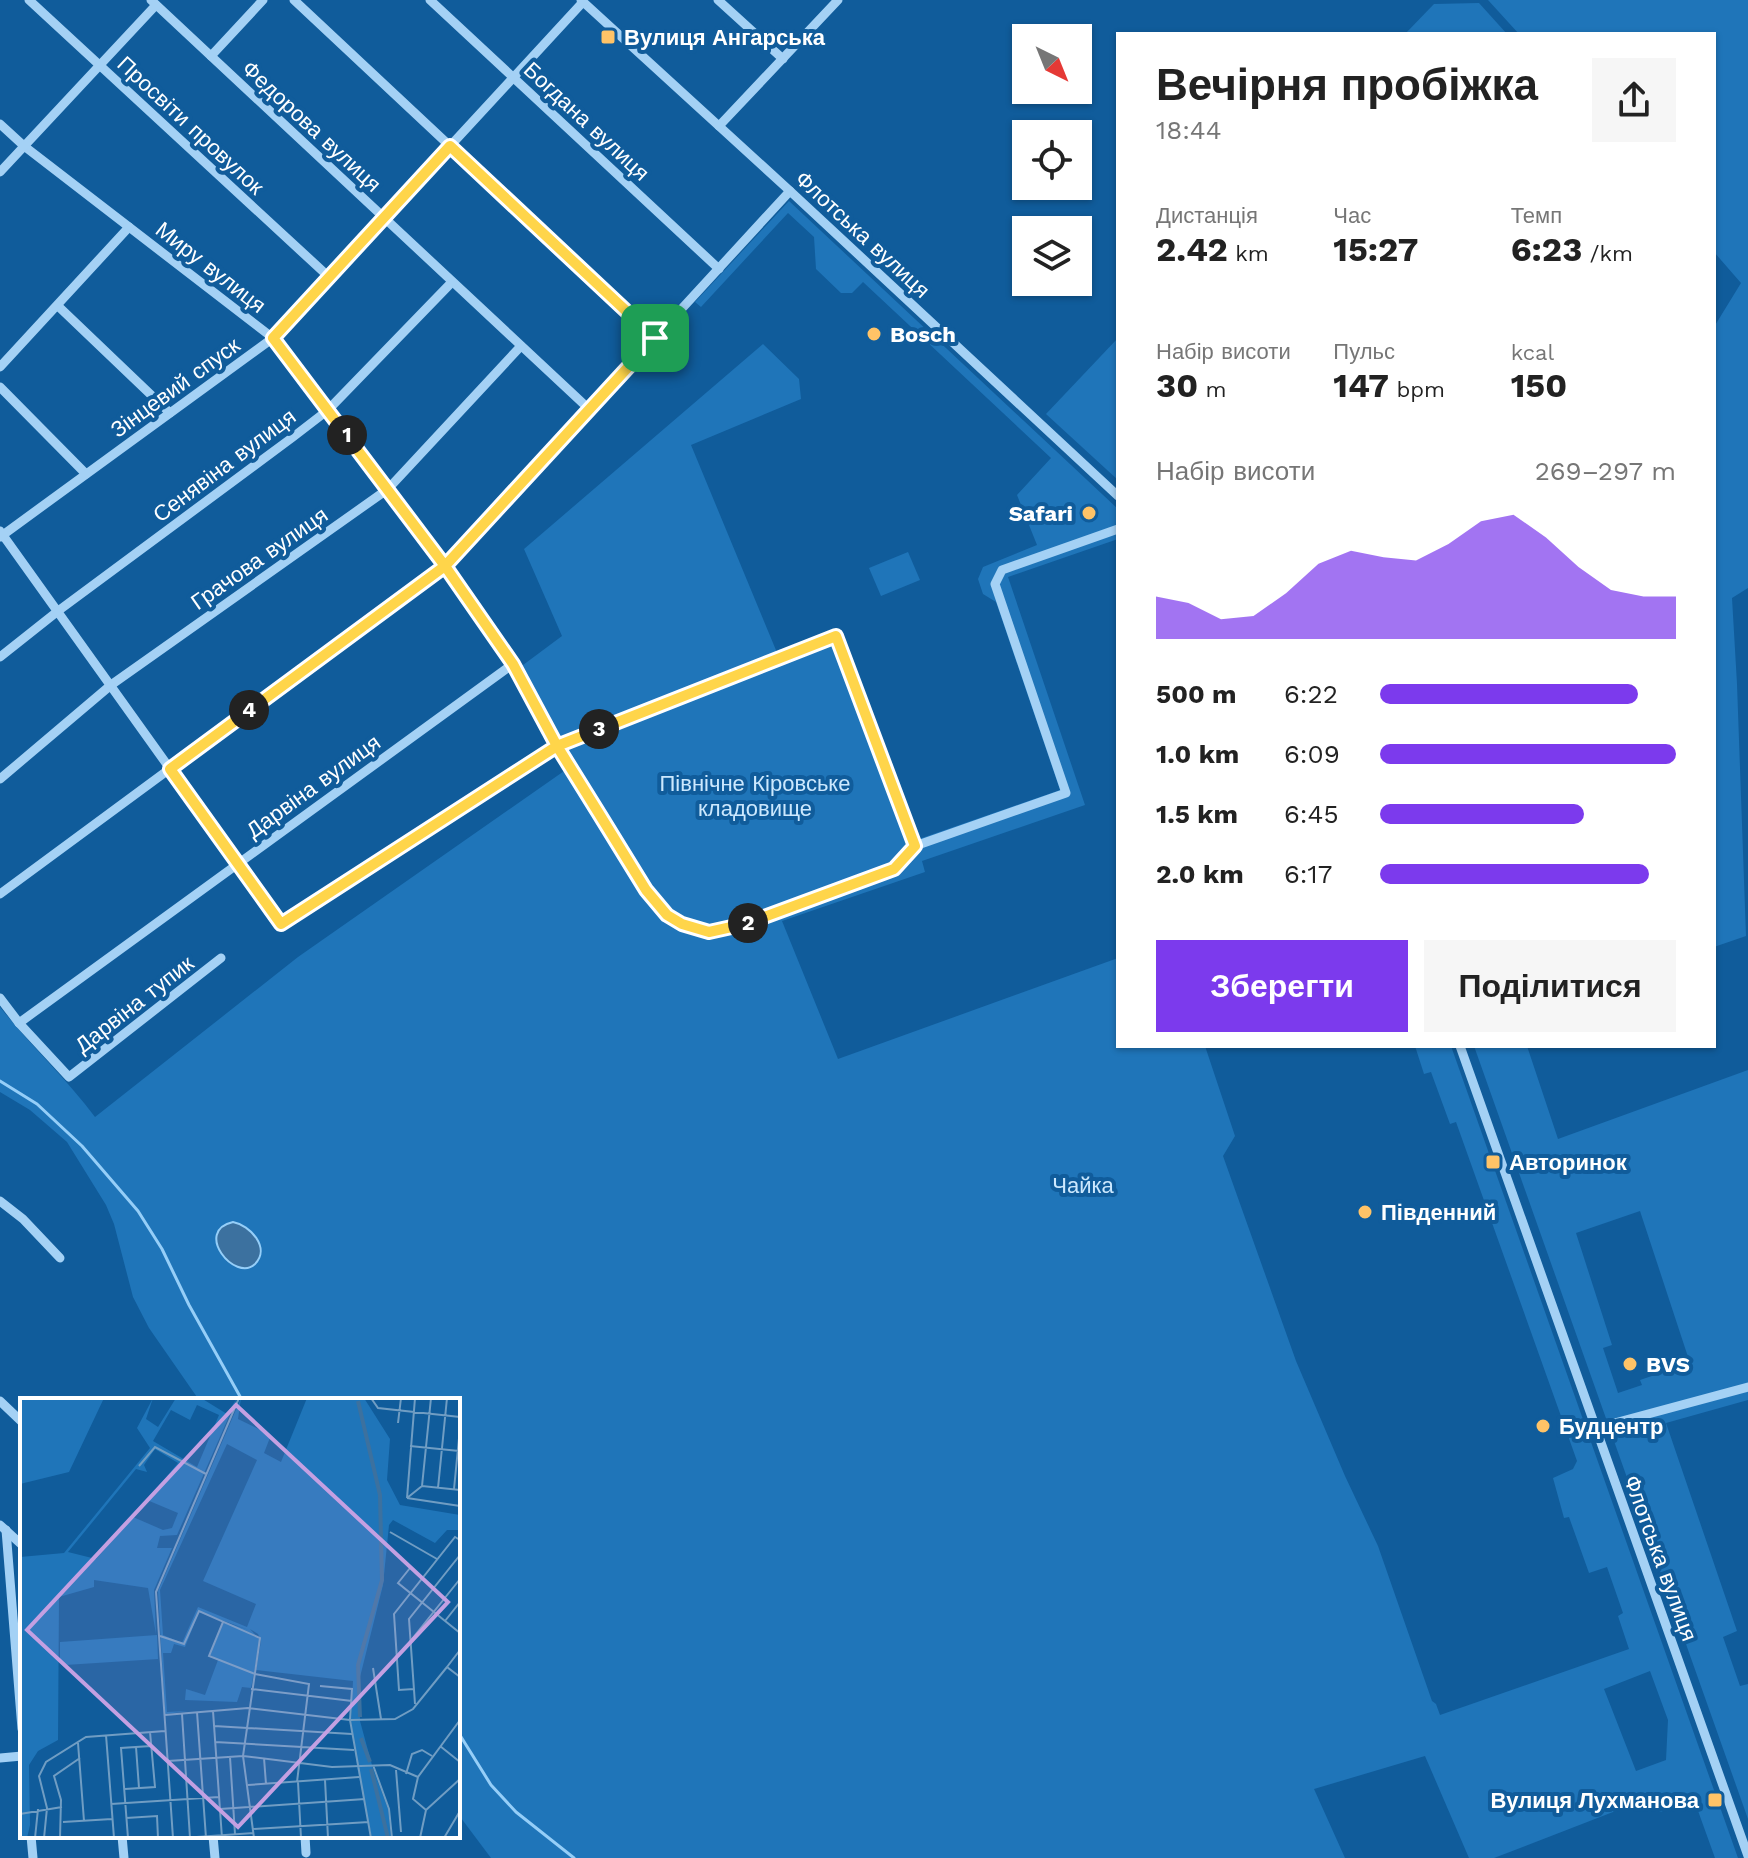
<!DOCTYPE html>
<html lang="uk">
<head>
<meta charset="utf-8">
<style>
  body { margin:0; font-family:"Work Sans",sans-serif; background:#f6f6f6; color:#222; height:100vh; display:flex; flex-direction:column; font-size:30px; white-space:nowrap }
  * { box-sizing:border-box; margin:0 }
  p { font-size:26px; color:#767676 }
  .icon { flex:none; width:44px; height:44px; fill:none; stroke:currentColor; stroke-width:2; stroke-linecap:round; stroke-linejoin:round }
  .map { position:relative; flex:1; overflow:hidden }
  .details { position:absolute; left:1116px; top:32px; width:600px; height:1016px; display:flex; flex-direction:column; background:#fff; border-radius:0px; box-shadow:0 2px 6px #0004 }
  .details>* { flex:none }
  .needle { width:52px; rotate:137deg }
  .fabs { position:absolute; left:1012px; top:24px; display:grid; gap:16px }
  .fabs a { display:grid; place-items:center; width:80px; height:80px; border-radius:0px; background:#fff; box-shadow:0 2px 6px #0004; font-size:40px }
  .pin { position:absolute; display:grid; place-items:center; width:68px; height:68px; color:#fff; margin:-34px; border-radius:16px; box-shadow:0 4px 12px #0006 }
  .km { position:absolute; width:40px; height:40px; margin:-20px; border-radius:50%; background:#222; color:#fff; font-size:22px; line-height:40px; text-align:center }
  .round { display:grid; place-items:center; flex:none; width:84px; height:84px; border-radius:0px; background:#f6f6f6 }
  .overview { display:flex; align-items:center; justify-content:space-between; height:136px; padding:0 40px }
  h1 { font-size:44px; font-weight:700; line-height:60px }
  .metrics { display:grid; grid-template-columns:repeat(3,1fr); gap:12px; height:136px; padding:8px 40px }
  .metrics div { display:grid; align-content:center }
  .metrics b { font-size:34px; font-weight:700 }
  .metrics small { font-size:22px; font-weight:400 }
  .metrics p { font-size:22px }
  .chart { height:224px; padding:16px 40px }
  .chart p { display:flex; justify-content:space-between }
  .chart svg { width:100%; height:144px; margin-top:8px; fill:#7c3aed; opacity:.7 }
  .cta { display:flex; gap:16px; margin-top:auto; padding:16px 40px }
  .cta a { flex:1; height:92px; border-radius:0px; background:#7c3aed; color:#fff; font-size:32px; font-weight:700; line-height:92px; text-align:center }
  .cta a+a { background:#f6f6f6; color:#222 }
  ul { padding:0 40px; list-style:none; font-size:26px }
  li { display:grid; grid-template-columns:128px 96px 1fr; align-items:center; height:60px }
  li i { height:20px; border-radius:10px; background:#7c3aed }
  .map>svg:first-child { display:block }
  .green { fill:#1f75b9; fill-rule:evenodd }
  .water { fill:#3c719f; stroke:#95cef8; stroke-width:2 }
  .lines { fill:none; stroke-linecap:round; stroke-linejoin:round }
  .stream { stroke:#95cef8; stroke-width:3 }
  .minor { stroke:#a4d1f5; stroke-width:9 }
  .route-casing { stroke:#fff; stroke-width:16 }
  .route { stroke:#ffd54a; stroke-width:10 }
  .poi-dot { fill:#ffc367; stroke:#105c9b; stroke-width:3 }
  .labels { text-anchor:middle; stroke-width:8; stroke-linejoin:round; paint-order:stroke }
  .poi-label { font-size:22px; font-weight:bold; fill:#fff; stroke:#105c9b; text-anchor:start }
  .street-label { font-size:22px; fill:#fff; stroke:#105c9b }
  .park-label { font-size:22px; fill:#cce8fe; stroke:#105c9b }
  .inset-river { fill:none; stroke:#3c719f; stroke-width:4 }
  .inset-road { fill:none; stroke:#709dc3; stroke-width:2 }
  .view { fill:#c4a0e2; fill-opacity:0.15; stroke:#c4a0e2; stroke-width:4 }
  .inset-edge { fill:none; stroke:#fff; stroke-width:4 }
</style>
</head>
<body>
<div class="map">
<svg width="1748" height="1858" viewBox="0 0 1748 1858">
  <rect width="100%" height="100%" fill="#105c9b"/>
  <g class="green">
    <polygon points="1488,0 1748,0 1748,588 1732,598 1737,684 1746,936 1714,947 1714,327 1741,283 1714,252 1714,34 1519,34"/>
    <polygon points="1479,3 1507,34 1405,34 1434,4"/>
    <path d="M789,201L1118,509V539L1008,577L1085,805L922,861L925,872L782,921L838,1059L1118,958V1046H1205L1235,1136L1223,1156L1296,1361L1345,1476L1378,1546L1432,1701L1436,1704L1440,1715L1629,1649L1618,1616L1623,1613L1607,1567L1589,1573L1569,1517L1564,1518L1553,1478L1573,1469L1577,1461L1456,1122L1450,1124L1431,1072L1424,1074L1415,1046H1451L1738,1858H1715L1697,1808L1688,1811L1685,1803L1660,1812L1644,1800L1494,1858H1469L1425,1756L1314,1789L1345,1858H491L458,1814V1400H199L149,1328L133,1297L114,1224L106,1205L67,1142L30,1110L0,1092V1007C30,1045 66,1078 95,1117L298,957L567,769L650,902L672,923L700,935H719L746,928L897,874L921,847L919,839L1060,790L996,602L983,594L978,579L983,567L1037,545L1017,495L1051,458L863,282L852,293H841L816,269L814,237L788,213L701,307L695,302ZM1650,1671L1668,1720L1666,1760L1636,1771L1604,1689Z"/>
    <polygon points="1118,338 1118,480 1046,414"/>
    <polygon points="763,344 799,379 801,399 691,445 778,655 559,742 519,668 562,636 524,549"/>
    <polygon points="908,552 920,580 881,596 869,568"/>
    <polygon points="833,643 908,844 889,867 770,912 717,928 701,928 676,917 655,898 562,748"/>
    <path d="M1474,1046H1527L1558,1139L1748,1070V1400L1666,1423L1737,1631L1723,1637L1740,1686L1748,1684V1819ZM1640,1211L1690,1363L1640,1380L1642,1385L1618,1393L1603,1348L1612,1345L1576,1233Z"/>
  </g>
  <path class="water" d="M233,1222C250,1225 271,1248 255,1264C235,1283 193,1231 233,1222Z"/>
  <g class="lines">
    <g class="stream">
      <polyline points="0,1081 37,1104 82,1146 138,1211 162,1249 189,1305 242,1400"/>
      <polyline points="458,1732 491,1785 516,1812 574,1858"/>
    </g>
    <g class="minor">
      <polyline points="29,0 329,277"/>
      <polyline points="151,0 589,409"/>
      <polyline points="294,0 655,338"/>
      <polyline points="430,0 719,269"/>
      <polyline points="581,0 790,191 1118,496"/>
      <polyline points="718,0 783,59"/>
      <polyline points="211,56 263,0"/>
      <polyline points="0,124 24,146 273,338 445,566 513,664 557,746 653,900 667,915 682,924 701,931 718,931 771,915 894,869 915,846 1066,793 995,584 1002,570 1118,529"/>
      <polyline points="719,126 838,0"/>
      <polyline points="0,172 156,5"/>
      <polyline points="58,306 170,413"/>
      <polyline points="0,367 129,227"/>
      <polyline points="0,387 86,474"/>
      <polyline points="0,531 281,924 557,746 836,636 915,846"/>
      <polyline points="0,537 273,338 583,2"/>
      <polyline points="0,657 58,611 293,437 328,410 452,282"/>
      <polyline points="0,779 111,685 388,489 521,346"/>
      <polyline points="0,894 445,566 790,191"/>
      <polyline points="0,998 19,1023 69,1077 221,958"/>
      <polyline points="19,1023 513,664"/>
      <polyline points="1460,1046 1748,1856"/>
      <polyline points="0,1201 23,1219 60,1258"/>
      <polyline points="0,1401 22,1422"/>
      <polyline points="1596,1428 1748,1387"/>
      <polyline points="0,1525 22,1545"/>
      <polyline points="6,1530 22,1729"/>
      <polyline points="0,1758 22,1756"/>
      <polyline points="31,1836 33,1858"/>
      <polyline points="122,1836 124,1858"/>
      <polyline points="213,1836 215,1858"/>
      <polyline points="305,1836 306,1853"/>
    </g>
  </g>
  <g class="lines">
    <g class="route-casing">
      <polyline id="route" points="655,338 450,146 273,338 445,566 513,664 557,746 598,812 646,890 667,915 682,924 709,932 745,924 894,869 915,846 836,636 557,746 281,924 170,769 445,566 655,338"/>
    </g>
    <use href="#route" class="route"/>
  </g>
  <g class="poi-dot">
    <rect x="600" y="29" width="16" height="16" rx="4"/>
    <circle cx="874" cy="334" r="8"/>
    <circle cx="1089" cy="513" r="8"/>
    <rect x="1485" y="1154" width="16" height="16" rx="4"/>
    <circle cx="1365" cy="1212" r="8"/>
    <circle cx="1630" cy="1364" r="8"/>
    <circle cx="1543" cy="1426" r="8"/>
    <rect x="1707" y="1792" width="16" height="16" rx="4"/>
  </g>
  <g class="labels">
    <g class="poi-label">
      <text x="624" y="45">Вулиця Ангарська</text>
      <text x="890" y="342">Bosch</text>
      <text x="1073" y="521" text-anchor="end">Safari</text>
      <text x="1509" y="1170">Авторинок</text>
      <text x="1381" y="1220">Південний</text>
      <text x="1646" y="1372">BVS</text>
      <text x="1559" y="1434">Будцентр</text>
      <text x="1699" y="1808" text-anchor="end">Вулиця Лухманова</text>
    </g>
    <g class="street-label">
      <text transform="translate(587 121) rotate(43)" y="8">Богдана вулиця</text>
      <text transform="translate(191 125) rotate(43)" y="8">Просвіти провулок</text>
      <text transform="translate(312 126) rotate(43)" y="8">Федорова вулиця</text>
      <text transform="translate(863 234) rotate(43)" y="8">Флотська вулиця</text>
      <text transform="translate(211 267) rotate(38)" y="8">Миру вулиця</text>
      <text transform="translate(175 387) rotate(-36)" y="8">Зінцевий спуск</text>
      <text transform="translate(224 465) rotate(-37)" y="8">Сенявіна вулиця</text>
      <text transform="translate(259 558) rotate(-35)" y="8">Грачова вулиця</text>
      <text transform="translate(313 786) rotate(-36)" y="8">Дарвіна вулиця</text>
      <text transform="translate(134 1004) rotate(-38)" y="8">Дарвіна тупик</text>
      <text transform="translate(1661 1558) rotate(70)" y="8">Флотська вулиця</text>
    </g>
    <g class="park-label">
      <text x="755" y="791">Північне Кіровське<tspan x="755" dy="25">кладовище</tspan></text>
      <text x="1083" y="1193">Чайка</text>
    </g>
  </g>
  <g transform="translate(20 1398)">
    <rect width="440" height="440" fill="#105c9b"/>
    <path d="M0,0H84L49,74L0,86ZM133,0L126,21L138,29L156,0H181L207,16L217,0L157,137L140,138L137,150H152L134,192L136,236L128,190L74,182V189L39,199L38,342L18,353L9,367L10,427L7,440H0V159L44,155L130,50L117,30ZM177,7L199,17L177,69L133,43L151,12L170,22ZM135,51L158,65L127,102L158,115L152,130L143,132L113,119L76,161L48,154L116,71L127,74L124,67ZM221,0L218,21L251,37L244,55L261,64L287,0H344L370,41L367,82L380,107L440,117V132H427L415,145L373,122L369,127L363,187L339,283L340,321L331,322L333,283L236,272L241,243L238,236L230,231L240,242L231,290L222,289L217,304L165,302L166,291L185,297L198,262L190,257L204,224L229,232L179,214L165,249L154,246L151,255H143L147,314L168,313L145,316L138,193ZM207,46L237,62L183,183L236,206L227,229L178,209L162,245L143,237L140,192ZM137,237L138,261L45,267L40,262V244ZM331,323H340L352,367H337ZM352,368L368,411L371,440H352L337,369Z" fill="#1f75b9" fill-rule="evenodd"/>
    <path class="inset-river" d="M338,3L360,97L362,182L338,267L340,319M341,340L350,364M351,371L368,440"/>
    <path class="inset-road" d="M351,0L358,10L440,19M378,25L381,0M390,48L439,53M119,68L135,49L186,76M402,88L411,0M418,90L427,0M434,91L440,30M387,100L395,0M387,100L402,88L440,92M387,100L440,108M370,134L417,161M390,170L378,185L440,235M425,223L440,204M203,224L189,258L235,276L289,286L277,384M140,238L164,246L179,213L240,240L223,358L234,440M392,241L440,181M440,252L427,269L440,279M353,270L361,321M300,288L332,291L330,322L351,440M231,291L332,303M394,291L379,292L374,216L435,139L440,142M395,306L389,221L440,157M193,313L202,440M177,314L186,440M162,316L170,440M145,317L228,310L330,322L375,321L393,311L427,269M194,328L332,336M86,337L94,440M195,344L334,352M58,345L64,423M420,348L440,364M116,349L119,390M210,359L215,436M244,360L246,386M148,363L223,358L312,369L370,367L398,379M353,367L369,411L372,440M376,372L381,434M386,376L392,356L402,352L412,358M305,382L308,440M278,384L281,440M228,387L339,379M105,391L135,389L130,334M91,406L199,399M200,411L345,401M406,412L393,401L398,379L440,322M0,416L42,409M106,420L137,418L138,440M43,424L92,421M233,431L349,424M15,440L18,411M24,440L27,410L19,378L26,364L66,339L145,333M40,440L41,402L34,378L60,360M108,440L101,350L131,348M153,440L136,194L219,0M162,440L234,435M400,440L406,412L440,381M424,440L440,413"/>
    <path class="view" d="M216,7L428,204L218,429L7,232Z"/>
    <rect width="440" height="440" class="inset-edge"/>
  </g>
</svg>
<div class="fabs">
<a><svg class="needle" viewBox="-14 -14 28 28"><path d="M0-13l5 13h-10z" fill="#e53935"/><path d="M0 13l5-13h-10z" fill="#767676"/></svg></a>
<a><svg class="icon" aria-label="locate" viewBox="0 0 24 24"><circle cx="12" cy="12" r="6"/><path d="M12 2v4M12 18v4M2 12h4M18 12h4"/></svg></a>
<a><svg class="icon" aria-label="layers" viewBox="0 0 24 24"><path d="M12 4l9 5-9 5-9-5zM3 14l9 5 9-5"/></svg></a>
</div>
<div class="pin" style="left:655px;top:338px;background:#1e9e55"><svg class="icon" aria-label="arrive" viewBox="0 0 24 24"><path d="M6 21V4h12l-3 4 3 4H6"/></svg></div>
<b class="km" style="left:347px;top:435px">1</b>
<b class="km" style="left:748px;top:923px">2</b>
<b class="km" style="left:599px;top:729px">3</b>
<b class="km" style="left:249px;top:710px">4</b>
<section class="details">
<div class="overview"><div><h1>Вечірня пробіжка</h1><p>18:44</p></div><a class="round"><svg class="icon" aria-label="share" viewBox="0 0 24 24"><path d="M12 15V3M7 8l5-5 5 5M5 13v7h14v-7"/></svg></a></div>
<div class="metrics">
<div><p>Дистанція</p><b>2.42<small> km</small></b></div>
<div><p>Час</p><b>15:27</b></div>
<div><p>Темп</p><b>6:23<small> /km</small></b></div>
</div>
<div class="metrics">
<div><p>Набір висоти</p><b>30<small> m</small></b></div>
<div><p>Пульс</p><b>147<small> bpm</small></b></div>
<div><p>kcal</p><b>150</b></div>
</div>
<div class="chart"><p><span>Набір висоти</span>269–297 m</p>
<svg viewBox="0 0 160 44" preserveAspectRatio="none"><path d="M0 44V31L10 33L20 38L30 37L40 30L50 21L60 17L70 19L80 20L90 15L100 8L110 6L120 13L130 22L140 29L150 31L160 31V44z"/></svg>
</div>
<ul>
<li><b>500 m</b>6:22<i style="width:87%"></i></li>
<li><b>1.0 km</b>6:09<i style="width:100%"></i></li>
<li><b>1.5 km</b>6:45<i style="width:69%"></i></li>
<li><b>2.0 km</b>6:17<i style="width:91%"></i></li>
</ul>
<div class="cta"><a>Зберегти</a><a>Поділитися</a></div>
</section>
</div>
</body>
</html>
